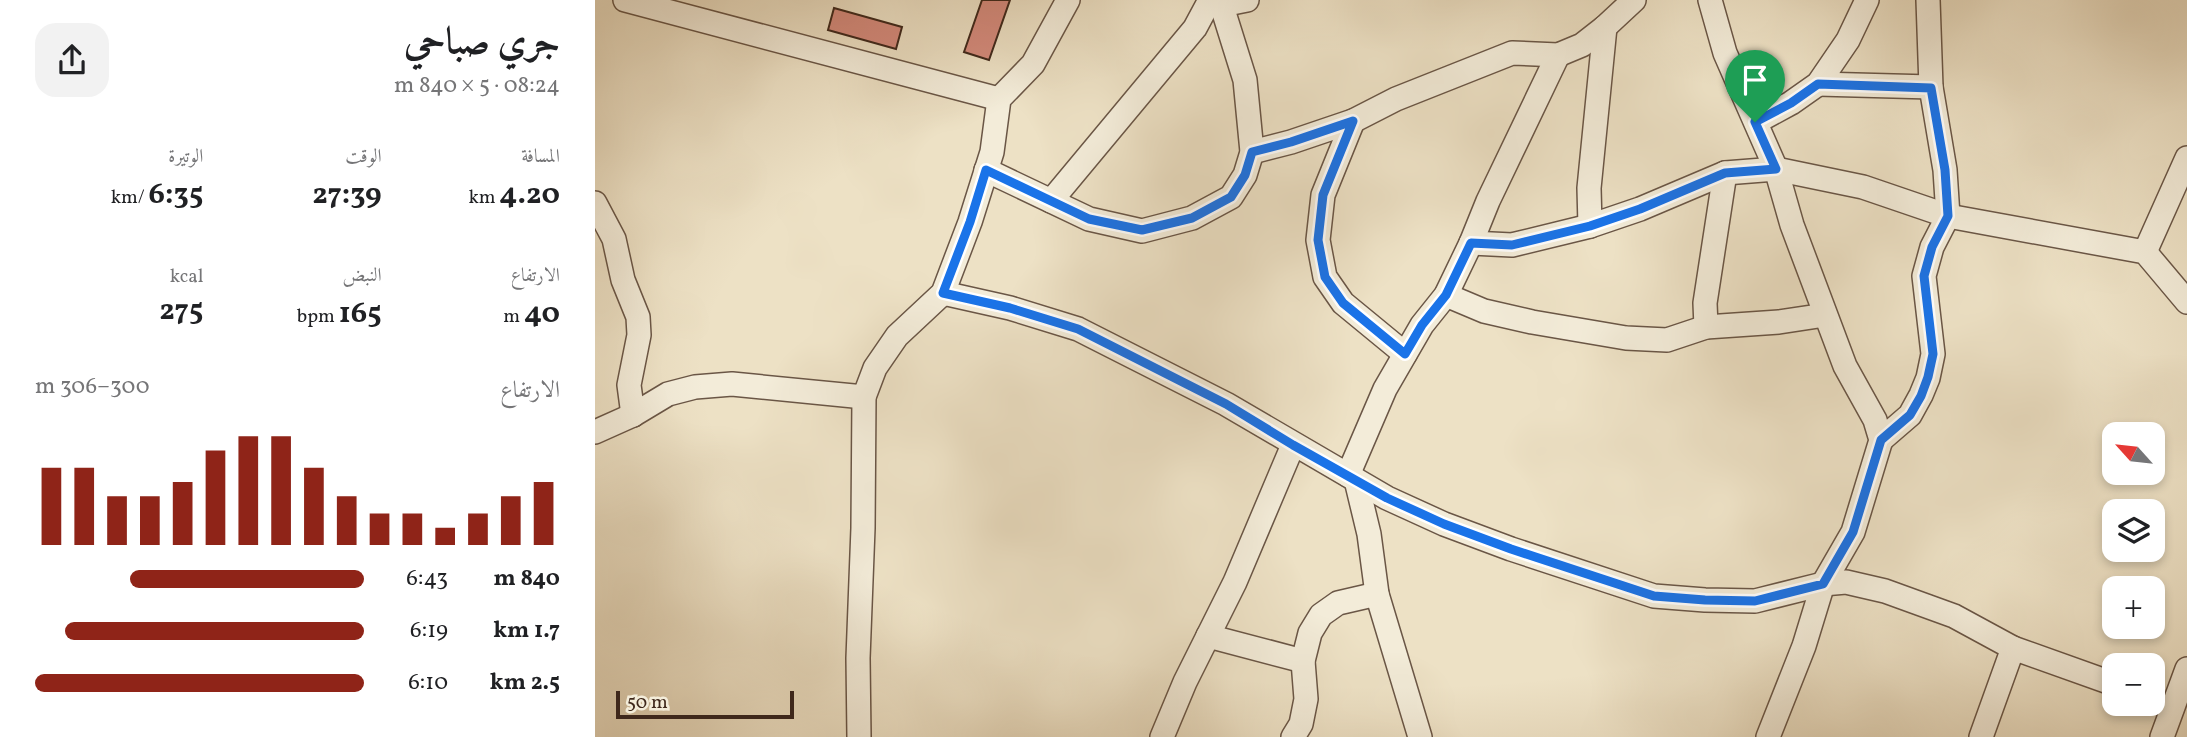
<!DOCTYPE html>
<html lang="ar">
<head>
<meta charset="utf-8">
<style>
  body { margin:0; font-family:Vollkorn,Amiri,serif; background:#f2f2f2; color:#202124; direction:rtl; height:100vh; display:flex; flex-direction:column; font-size:26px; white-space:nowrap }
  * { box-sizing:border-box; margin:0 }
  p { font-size:23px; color:#757577 }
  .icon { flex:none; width:38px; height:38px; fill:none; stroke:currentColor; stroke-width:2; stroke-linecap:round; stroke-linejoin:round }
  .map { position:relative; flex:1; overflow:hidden; direction:ltr }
  .details { display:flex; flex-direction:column; background:#fff; width:595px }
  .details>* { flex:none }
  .needle { width:46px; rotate:297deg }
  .fabs { position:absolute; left:1507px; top:422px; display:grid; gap:14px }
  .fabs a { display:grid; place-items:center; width:63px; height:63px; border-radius:14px; background:#fff; box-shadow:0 4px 10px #0003; font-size:35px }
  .scale { position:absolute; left:21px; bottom:18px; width:178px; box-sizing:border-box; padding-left:7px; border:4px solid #3f281b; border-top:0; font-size:19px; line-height:24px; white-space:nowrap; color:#3f281b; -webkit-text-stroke:5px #f3ecd9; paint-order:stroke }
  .pin { position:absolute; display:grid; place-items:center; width:60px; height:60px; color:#fff; margin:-72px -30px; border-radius:50% 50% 50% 0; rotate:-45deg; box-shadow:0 0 7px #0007 }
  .pin .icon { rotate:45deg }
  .round { display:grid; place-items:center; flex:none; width:74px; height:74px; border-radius:21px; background:#f2f2f2 }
  .headline { display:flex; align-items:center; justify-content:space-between; height:119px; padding:0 35px }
  h1 { font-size:38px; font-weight:700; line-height:52px }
  .metrics { display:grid; grid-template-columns:repeat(3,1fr); gap:10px; height:119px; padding:7px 35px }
  .metrics div { display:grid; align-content:center }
  .metrics b { font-size:30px; font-weight:700 }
  .metrics small { font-size:19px; font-weight:400 }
  .metrics p { font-size:19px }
  .chart { height:196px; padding:14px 35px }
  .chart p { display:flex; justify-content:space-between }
  .chart svg { width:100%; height:126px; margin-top:7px; stroke:#8f2418; stroke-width:6 }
  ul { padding:0 35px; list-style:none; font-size:23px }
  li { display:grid; grid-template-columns:112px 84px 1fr; align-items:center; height:52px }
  li i { height:18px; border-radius:9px; background:#8f2418 }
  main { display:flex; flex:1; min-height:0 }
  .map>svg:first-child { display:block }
  .building { fill:#d48a7c; stroke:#3f281b; stroke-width:2 }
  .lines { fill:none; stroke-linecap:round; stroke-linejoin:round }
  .street-casing { stroke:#6a5646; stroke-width:26 }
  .street { stroke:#f3ecd9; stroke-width:23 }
  .route-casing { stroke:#fff; stroke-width:14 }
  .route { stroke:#1a73e8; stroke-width:9 }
</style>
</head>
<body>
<main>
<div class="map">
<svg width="1592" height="737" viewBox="0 0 1592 737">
  <rect width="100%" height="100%" fill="#ede1c5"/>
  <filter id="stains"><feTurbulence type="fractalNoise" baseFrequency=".00286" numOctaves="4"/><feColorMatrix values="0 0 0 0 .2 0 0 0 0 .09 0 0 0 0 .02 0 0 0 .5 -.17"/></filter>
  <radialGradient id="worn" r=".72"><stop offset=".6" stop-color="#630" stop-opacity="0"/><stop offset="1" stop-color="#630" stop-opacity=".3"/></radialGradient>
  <g class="building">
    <polygon points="387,0 415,0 394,60 369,52"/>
    <polygon points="239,8 307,27 301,49 233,30"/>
  </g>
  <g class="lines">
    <g class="street-casing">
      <g id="street">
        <polyline points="30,0 404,99"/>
        <polyline points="1115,0 1130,53 1181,169 1197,225 1250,366 1280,420 1286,440 1258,532 1228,584 1209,646 1173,737"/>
        <polyline points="627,5 652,0"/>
        <polyline points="1223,84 1336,87"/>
        <polyline points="758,121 728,195 723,240 730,277 748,303 810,354"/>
        <polyline points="1161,122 1196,103 1223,84 1253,40 1272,0"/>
        <polyline points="657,152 696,142 758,121 801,99 917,53 963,55 987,45 1010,27 1039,0"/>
        <polyline points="391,170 494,219 547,231 597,218 636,197 650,175 657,152 650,80 625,0"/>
        <polyline points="456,201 600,28 615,0"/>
        <polyline points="0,203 19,239 28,280 43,317 44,335 34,385 38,415"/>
        <polyline points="995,226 994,188 1010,27"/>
        <polyline points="876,243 917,245 995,226 1045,209 1130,173 1181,169 1268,187 1353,216 1550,252 1592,302"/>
        <polyline points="1550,252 1592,158"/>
        <polyline points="348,293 415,308 483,329 631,404 792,498 849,524 916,549 1059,596 1110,600 1160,601 1228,584 1251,582 1290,591 1359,616 1418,648"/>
        <polyline points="851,295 889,311 937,322 1031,338 1072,340 1111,327 1184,322 1230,315"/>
        <polyline points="1111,327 1110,303 1130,173"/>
        <polyline points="0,432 38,415 73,394 100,387 137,384 269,397"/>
        <polyline points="1286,440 1315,415 1326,395 1333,378 1338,354 1329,276 1337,247 1353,216 1350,170 1336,87 1333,0"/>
        <polyline points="753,475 790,389 827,325 851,295 876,243 893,201 963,55"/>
        <polyline points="761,480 774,534 782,594 825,737"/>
        <polyline points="613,636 708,661"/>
        <polyline points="264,737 263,658 268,528 269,397 280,368 302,336 348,293 375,222 397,152 404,99 438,64 473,0"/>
        <polyline points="567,737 590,682 640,582 698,445"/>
        <polyline points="698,737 706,724 711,699 708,661 715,633 726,615 743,603 782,594"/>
        <polyline points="1386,737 1418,648 1519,684"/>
        <polyline points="1567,737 1592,669"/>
      </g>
    </g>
    <use href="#street" class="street"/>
  </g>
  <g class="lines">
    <g class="route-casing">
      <polygon id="route" points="1223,84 1336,88 1350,170 1353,216 1337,247 1329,276 1338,354 1333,377 1326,396 1315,415 1286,440 1258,532 1228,584 1160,601 1110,600 1059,596 916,549 849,524 792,498 698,445 631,404 483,329 415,308 348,293 375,222 391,170 494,219 547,230 597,218 636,197 650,175 657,152 696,142 758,121 728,195 723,240 730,277 748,303 810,354 827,325 851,295 876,243 917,245 995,226 1045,209 1130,173 1181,169 1160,122 1196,103"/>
    </g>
    <use href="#route" class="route"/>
  </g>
  <rect width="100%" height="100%" filter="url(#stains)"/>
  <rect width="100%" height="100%" fill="url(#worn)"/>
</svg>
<div class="fabs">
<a><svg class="needle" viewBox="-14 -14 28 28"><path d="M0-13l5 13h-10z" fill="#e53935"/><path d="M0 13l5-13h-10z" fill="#757577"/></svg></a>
<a><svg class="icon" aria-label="layers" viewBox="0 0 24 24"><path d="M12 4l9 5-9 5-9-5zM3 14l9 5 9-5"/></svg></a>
<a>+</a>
<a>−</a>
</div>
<div class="scale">50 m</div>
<div class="pin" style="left:1160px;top:122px;background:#1e9e55"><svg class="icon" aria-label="arrive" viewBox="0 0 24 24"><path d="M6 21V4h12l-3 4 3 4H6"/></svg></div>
</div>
<section class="details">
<div class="headline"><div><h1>جري صباحي</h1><p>08:24 · 5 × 840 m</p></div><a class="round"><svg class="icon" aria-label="share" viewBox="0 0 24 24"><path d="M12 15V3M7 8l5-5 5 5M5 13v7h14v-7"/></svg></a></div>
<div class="metrics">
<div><p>المسافة</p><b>4.20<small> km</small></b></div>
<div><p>الوقت</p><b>27:39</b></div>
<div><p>الوتيرة</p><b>6:35<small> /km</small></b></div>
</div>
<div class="metrics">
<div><p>الارتفاع</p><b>40<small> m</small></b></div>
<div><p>النبض</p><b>165<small> bpm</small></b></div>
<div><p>kcal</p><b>275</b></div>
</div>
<div class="chart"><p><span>الارتفاع</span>300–306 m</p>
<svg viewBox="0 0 160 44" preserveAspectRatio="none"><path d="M5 44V17M15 44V17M25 44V27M35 44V27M45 44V22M55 44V11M65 44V6M75 44V6M85 44V17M95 44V27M105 44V33M115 44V33M125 44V38M135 44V33M145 44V27M155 44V22"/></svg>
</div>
<ul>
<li><b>840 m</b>6:43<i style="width:71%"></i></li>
<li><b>1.7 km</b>6:19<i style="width:91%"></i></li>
<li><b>2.5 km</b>6:10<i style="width:100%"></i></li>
</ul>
</section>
</main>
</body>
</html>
